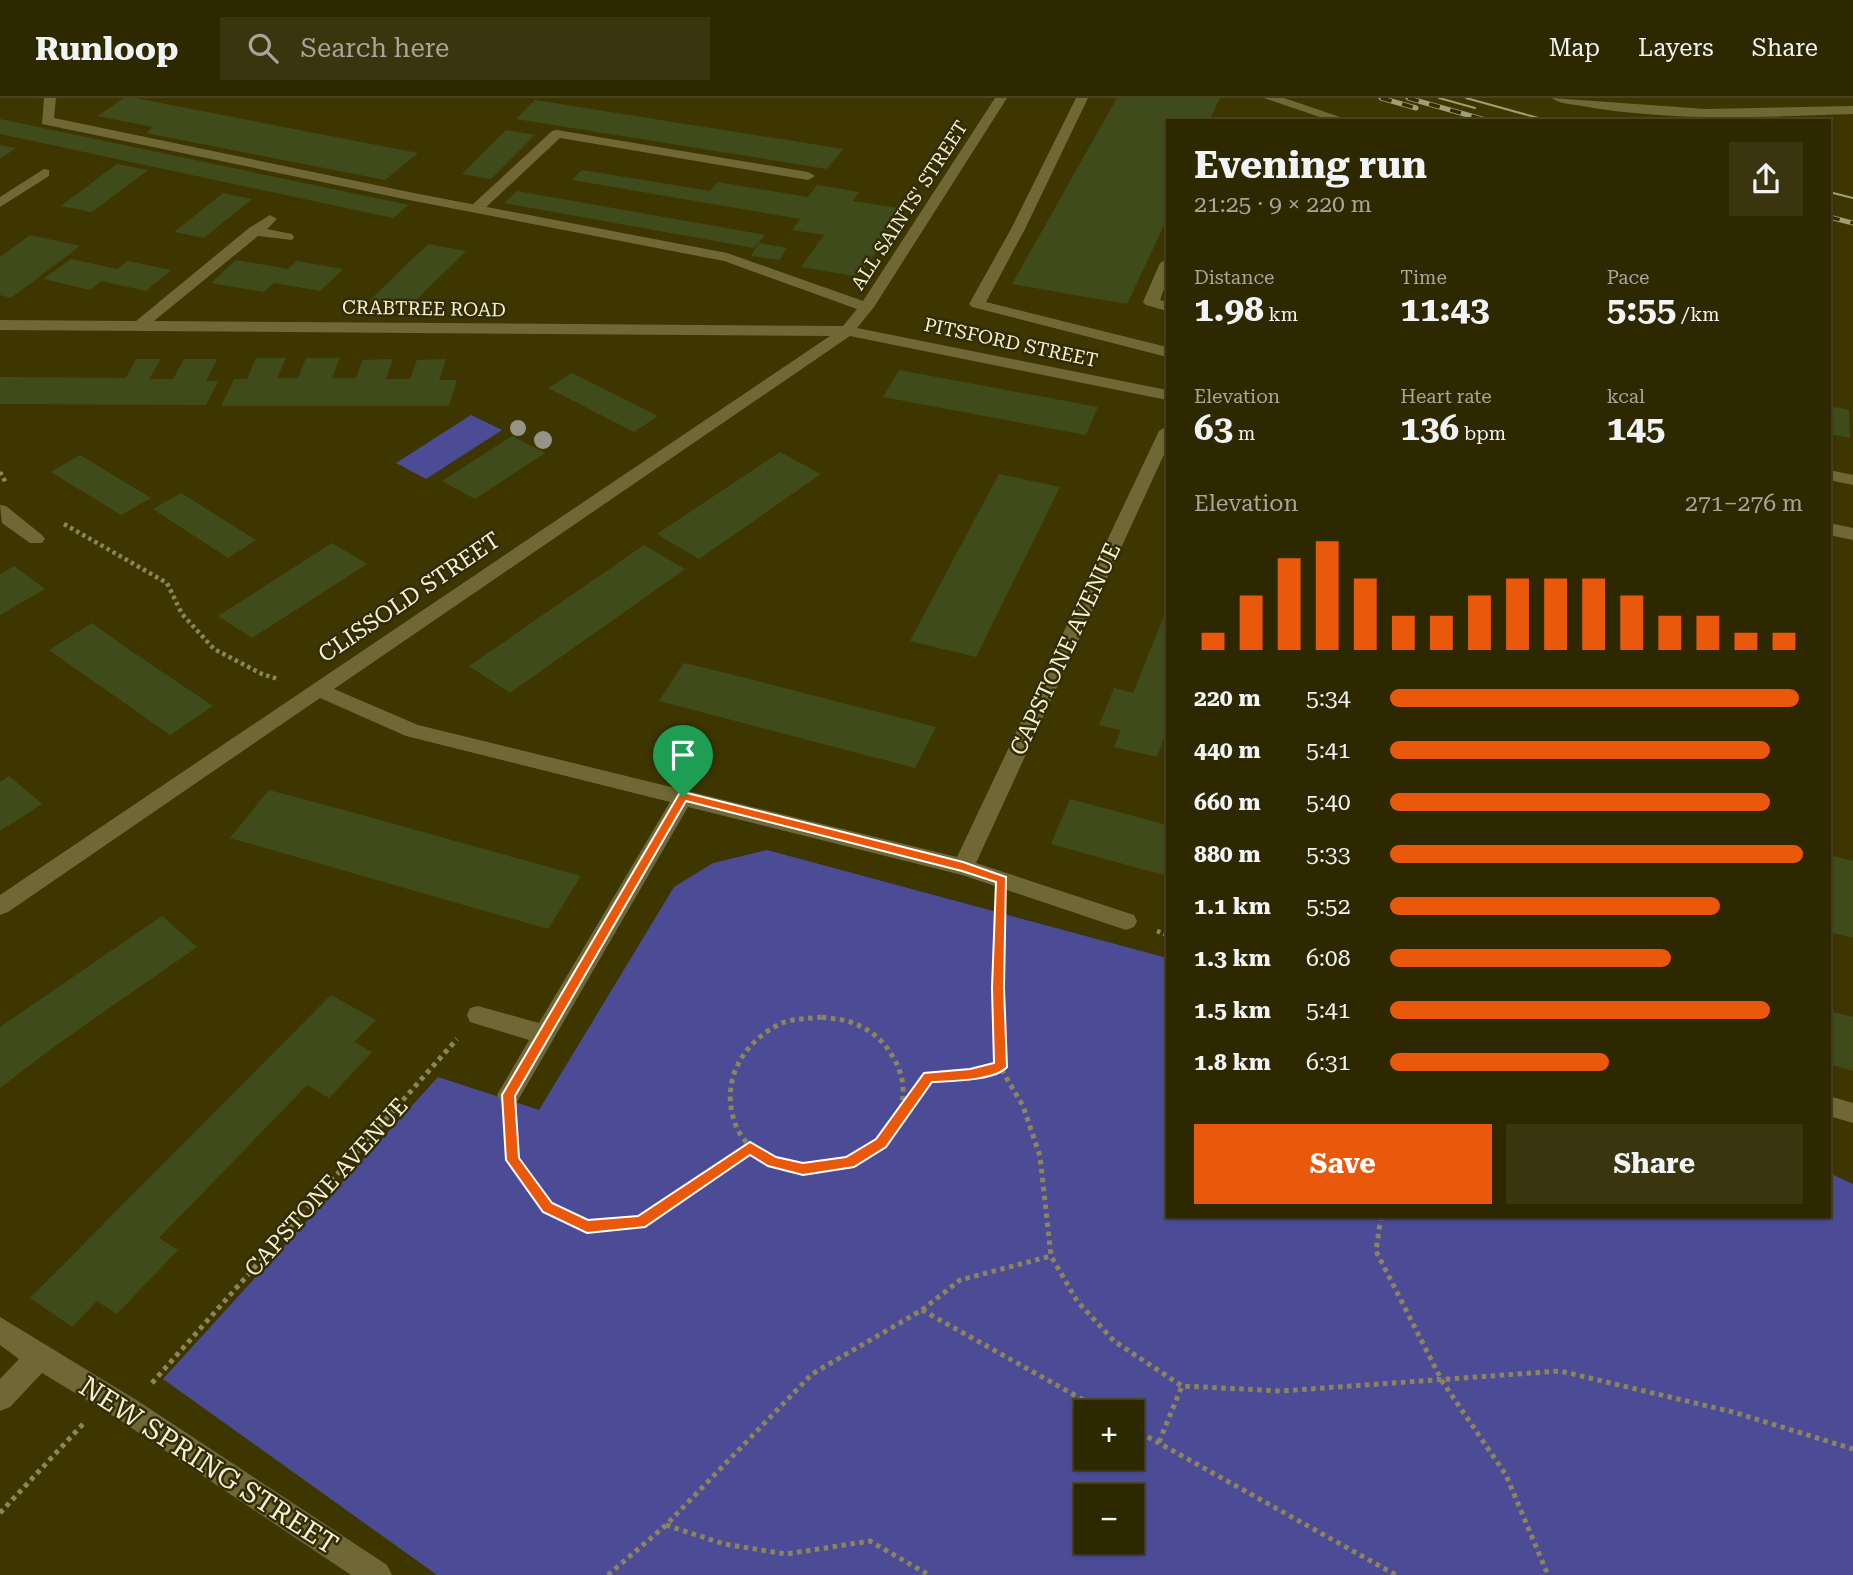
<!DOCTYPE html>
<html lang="en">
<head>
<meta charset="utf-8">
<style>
  body { margin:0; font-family:"Roboto Serif",serif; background:#3a340f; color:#f1f3f6; height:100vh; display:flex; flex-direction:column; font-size:26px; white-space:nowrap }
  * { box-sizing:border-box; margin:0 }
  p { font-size:23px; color:#a7a699 }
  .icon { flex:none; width:38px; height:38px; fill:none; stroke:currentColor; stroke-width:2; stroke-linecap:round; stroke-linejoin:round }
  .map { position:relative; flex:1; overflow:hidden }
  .sheet { position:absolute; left:1166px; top:21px; width:665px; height:1099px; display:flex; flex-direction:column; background:#2e2800; border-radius:0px; box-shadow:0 2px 5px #0004,0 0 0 2px #494422 }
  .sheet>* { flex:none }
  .controls { position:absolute; left:1074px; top:1302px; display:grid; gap:14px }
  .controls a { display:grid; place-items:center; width:70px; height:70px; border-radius:0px; background:#2e2800; box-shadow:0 2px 5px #0004,0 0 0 2px #494422; font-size:35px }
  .pin { position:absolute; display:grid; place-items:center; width:60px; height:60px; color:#fff; margin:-72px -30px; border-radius:50% 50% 50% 0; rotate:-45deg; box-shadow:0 0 7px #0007 }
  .pin .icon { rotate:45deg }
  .round { display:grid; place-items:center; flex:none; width:74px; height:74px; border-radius:0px; background:#3a340f }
  .head { display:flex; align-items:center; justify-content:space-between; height:119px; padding:0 28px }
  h1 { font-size:38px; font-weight:700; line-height:52px }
  .metrics { display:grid; grid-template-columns:repeat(3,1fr); gap:10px; height:119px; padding:7px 28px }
  .metrics div { display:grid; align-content:center }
  .metrics b { font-size:35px; font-weight:700 }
  .metrics small { font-size:19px; font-weight:400 }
  .metrics p { font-size:19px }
  .chart { height:196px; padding:14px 28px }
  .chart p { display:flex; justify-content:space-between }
  .chart svg { width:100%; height:126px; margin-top:7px; stroke:#ea580c; stroke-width:6 }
  .action { display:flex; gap:14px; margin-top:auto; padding:14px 28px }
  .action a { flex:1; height:80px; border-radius:0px; background:#ea580c; color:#fff; font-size:28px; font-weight:700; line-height:80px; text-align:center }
  .action a+a { background:#3a340f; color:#f1f3f6 }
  ul { padding:0 28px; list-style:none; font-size:23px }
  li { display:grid; grid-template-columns:112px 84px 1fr; align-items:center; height:52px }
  li i { height:18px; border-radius:9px; background:#ea580c }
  header { display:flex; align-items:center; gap:42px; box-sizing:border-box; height:98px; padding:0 35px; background:#2e2800; border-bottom:2px solid #494422 }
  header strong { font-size:33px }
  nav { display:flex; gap:38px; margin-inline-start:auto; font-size:24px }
  .search { width:490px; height:63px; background:#3a340f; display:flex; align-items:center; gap:18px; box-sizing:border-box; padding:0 24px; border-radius:0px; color:#a7a699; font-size:26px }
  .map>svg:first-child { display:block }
  .green { fill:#4c4c96; fill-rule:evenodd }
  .building { fill:#404b1c }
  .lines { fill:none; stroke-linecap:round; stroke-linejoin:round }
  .path-far1 { stroke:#8b855b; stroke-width:4.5; stroke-dasharray:3.5 3.5; stroke-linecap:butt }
  .path { stroke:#8b855b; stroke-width:5; stroke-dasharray:4.5 4.5; stroke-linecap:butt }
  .service { fill:#6f6735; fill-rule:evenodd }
  .minor { fill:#6f6735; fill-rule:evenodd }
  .tram { stroke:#a39d76; stroke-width:2 }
  .rail-casing { stroke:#a39d76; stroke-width:5 }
  .rail { stroke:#322c04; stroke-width:3.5; stroke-dasharray:11; stroke-linecap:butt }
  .tree { fill:#959487 }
  .route { fill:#ea580c; stroke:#fff; stroke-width:2; fill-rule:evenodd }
  .labels { text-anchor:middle; stroke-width:5; stroke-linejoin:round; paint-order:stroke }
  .far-street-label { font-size:19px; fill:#f4f0d6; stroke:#322c04 }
  .street-label { font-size:23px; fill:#f4f0d6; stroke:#322c04 }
  .near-street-label { font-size:28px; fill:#f4f0d6; stroke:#322c04 }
</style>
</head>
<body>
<header>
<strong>Runloop</strong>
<div class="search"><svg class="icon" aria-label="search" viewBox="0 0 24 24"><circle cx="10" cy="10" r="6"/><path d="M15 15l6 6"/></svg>Search here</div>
<nav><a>Map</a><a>Layers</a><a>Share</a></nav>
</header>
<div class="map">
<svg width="1853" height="1477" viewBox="0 0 1853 1477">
  <rect width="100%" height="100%" fill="#3e3600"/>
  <g class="green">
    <polygon points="471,317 502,332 426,381 396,365"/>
    <path d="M767,752L1167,860V1118H1829V1075L1853,1086V1477H437L163,1281L438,979L539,1012L674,789L713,765ZM1087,1314H1132V1360H1087ZM1087,1398H1132V1444H1087Z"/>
  </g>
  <g class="building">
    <polygon points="124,0 135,0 418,55 385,82 146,35 153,29 97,18"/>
    <polygon points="1117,0 1220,0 1209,23 1167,23 1167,121 1127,206 1012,186"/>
    <polygon points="535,2 843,51 827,71 516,21"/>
    <polygon points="0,21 409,107 393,120 0,36"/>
    <polygon points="506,32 535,37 491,81 462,76"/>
    <polygon points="0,47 16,50 0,61"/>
    <polygon points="117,66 148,72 92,114 61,108"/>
    <polygon points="582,72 710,93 718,84 808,99 817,87 859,94 853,103 905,111 859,179 801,169 824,137 792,132 800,121 572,82"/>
    <polygon points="517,93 765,137 754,150 504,105"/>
    <polygon points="223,95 252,101 204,140 174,134"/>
    <polygon points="30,137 80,148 11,200 0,197 0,159"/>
    <polygon points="759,145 787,150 779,162 751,158"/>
    <polygon points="428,146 466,153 409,209 370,202"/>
    <polygon points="71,161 117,171 128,163 171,172 146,193 101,183 90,192 43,181"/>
    <polygon points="236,162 288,171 297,163 343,171 320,193 274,185 264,194 211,185"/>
    <polygon points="256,260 286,260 277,280 298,280 306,260 340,260 332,280 356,280 363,262 393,261 386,281 410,281 417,262 446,261 439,282 457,282 449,308 221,308 234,281 247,281"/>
    <polygon points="136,261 161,261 149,281 173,281 184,261 217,261 206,283 218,283 206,307 0,306 0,279 126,280"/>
    <polygon points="899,272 1098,309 1086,337 883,299"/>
    <polygon points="572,275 658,318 634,334 548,290"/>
    <polygon points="1829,308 1849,312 1850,340 1829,336"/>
    <polygon points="512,338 545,355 475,401 442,383"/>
    <polygon points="780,354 821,376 699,461 657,436"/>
    <polygon points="80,357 151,400 121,417 51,374"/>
    <polygon points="999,376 1060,389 976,559 910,543"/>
    <polygon points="181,395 256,442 228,460 153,411"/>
    <polygon points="332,445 367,466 252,540 218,518"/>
    <polygon points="644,447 685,471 510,595 469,568"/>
    <polygon points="14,468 45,491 0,517 0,476"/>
    <polygon points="1167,510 1167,632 1157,659 1114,649 1121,632 1099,627 1114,590 1133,595"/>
    <polygon points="92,525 131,553 213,608 170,637 49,552"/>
    <polygon points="684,565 742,579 936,629 915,670 659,603"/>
    <polygon points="9,678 42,706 0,733 0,684"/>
    <polygon points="269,692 351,714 581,778 548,831 230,740"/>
    <polygon points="1070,701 1167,727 1167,778 1051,746"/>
    <polygon points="1829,757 1853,763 1853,840 1829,834"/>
    <polygon points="162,818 197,849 59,945 0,990 0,929"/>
    <polygon points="331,897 376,922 354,944 372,954 329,1000 307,987 159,1140 178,1152 117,1216 97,1203 72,1229 30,1200"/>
    <polygon points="1829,913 1853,919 1853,973 1829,966"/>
  </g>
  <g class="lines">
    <g class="path-far1">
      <polyline points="0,374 6,385"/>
      <polyline points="64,426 167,485 182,516 214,551 262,576 278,581"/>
      <polyline points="1157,833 1167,837"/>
      <polyline points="1000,848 1001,814"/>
    </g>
    <g class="path">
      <polyline points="1000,846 1000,969 1023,1008 1040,1058 1051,1158 1077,1203 1114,1243 1182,1288 1282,1293 1560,1273 1733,1314 1853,1351"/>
      <path d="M822,919C832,921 844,921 853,925C870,931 884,943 893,959C929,1019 862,1073 804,1070C786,1069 770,1061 755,1052C745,1045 737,1033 734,1022C721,982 743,944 780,926C792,920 809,921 822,919Z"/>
      <polyline points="902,1013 929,979 970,976 1000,969"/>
      <polyline points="511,1029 512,1062 548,1110 587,1129 640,1124 750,1049"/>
      <polyline points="1381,1118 1376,1153 1442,1283 1506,1377 1548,1477"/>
      <polyline points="922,1212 1105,1314"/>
      <polyline points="152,1285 457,941"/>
      <polyline points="1132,1330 1396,1477"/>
      <polyline points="1159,1344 1182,1288"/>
      <polyline points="0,1415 83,1326"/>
      <polyline points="666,1427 724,1446 786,1456 870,1443 929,1477"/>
      <polyline points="608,1477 666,1427 812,1276 922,1212 960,1182 1051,1158"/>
    </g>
    <g class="service">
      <polygon points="44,0 56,0 54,20 414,95 421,99 414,103 42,26"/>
      <polygon points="1076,0 1088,0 1025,131 986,204 1167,249 1167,259 972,209 969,206 1011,131"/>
      <polygon points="1264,0 1284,0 1352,23 1331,23"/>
      <path d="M1552,0L1705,11L1853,8V16C1763,19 1671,24 1582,8C1572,6 1559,6 1552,0Z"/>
      <polygon points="557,32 808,74 815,78 808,82 560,40 481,114 471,114 471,108 552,33"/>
      <polygon points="1167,161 1167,183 1160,202 1167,204 1167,213 1146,207 1143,204 1160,165"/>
      <polygon points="1829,372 1853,377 1853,387 1829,382"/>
    </g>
    <g class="minor">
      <polygon points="995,0 1007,0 874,209 857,230 1167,292 1167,302 850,238 334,591 418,627 957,759 1159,333 1167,328 1167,350 976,765 1134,817 1137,823 1134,829 1126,832 962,777 688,709 517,1004 509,1007 501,1004 497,997 529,942 470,924 467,917 470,910 478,908 539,925 670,704 406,638 320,600 8,814 0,817 0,797 830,238 0,232 0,222 136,223 249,130 270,117 277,121 267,131 292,136 294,139 292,142 258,138 154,223 843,228 857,211 724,163 414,103 407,99 414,95 727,155 863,203"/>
      <polygon points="44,71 49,72 49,78 0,109 0,99"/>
      <polygon points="0,407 6,408 42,437 45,441 42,445 30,445 2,425"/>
      <polygon points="1829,425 1853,430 1853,442 1829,437"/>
      <polygon points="1829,998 1853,1005 1853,1025 1829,1018"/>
      <polygon points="0,1219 138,1303 387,1467 392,1477 351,1477 118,1321 42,1275 10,1309 0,1313 0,1281 19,1261 0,1247"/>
    </g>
    <g class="tram">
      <polyline points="1439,0 1475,10"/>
      <polyline points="1466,0 1549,23"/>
      <polyline points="1829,94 1853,100"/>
    </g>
    <g class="rail-casing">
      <g id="rail">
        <polyline points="1381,0 1416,10"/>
        <polyline points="1408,0 1489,23"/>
        <polyline points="1829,119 1853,125"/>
      </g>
    </g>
    <use href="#rail" class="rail"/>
  </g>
  <g class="tree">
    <circle cx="518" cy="330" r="8"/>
    <circle cx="543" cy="342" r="9"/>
  </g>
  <path class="route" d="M683,694L963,764L1006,779L1004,890L1007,969C995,983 950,983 932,984L886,1049L854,1069L803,1077L768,1068L750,1057L645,1129L587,1135L543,1114L506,1062L502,997L679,696ZM686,703L962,773L996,784L992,890L994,965L970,971L924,975L876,1041L846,1059L803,1065L776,1059L750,1044L638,1118L588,1122L552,1105L519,1060L515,998Z"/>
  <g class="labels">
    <g class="far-street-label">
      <text transform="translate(909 107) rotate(-57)" y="7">ALL SAINTS' STREET</text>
      <text transform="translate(424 210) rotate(1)" y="7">CRABTREE ROAD</text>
      <text transform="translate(1011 244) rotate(12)" y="7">PITSFORD STREET</text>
    </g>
    <g class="street-label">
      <text transform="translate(409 499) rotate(-34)" y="8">CLISSOLD STREET</text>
      <text transform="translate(1065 551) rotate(-65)" y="8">CAPSTONE AVENUE</text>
      <text transform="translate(326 1089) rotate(-48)" y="8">CAPSTONE AVENUE</text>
    </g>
    <g class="near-street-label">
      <text transform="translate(209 1367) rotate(33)" y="10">NEW SPRING STREET</text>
    </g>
  </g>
</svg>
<div class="controls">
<a>+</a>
<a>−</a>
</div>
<div class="pin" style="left:683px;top:699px;background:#1e9e55"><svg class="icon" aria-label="arrive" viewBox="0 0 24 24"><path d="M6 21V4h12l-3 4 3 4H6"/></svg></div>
<section class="sheet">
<div class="head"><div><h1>Evening run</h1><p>21:25 · 9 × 220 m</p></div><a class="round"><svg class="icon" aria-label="share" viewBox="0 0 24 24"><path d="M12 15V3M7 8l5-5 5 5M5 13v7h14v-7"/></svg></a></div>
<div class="metrics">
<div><p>Distance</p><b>1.98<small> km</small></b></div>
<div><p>Time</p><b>11:43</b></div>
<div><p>Pace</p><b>5:55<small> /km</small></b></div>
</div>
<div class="metrics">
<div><p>Elevation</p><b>63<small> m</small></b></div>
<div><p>Heart rate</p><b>136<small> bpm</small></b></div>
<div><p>kcal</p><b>145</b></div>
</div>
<div class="chart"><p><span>Elevation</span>271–276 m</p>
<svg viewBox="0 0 160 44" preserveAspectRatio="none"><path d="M5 44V38M15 44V25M25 44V12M35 44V6M45 44V19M55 44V32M65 44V32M75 44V25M85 44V19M95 44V19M105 44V19M115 44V25M125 44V32M135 44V32M145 44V38M155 44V38"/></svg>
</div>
<ul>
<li><b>220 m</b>5:34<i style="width:99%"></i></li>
<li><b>440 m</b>5:41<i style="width:92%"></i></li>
<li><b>660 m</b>5:40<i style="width:92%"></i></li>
<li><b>880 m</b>5:33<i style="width:100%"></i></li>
<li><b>1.1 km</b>5:52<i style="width:80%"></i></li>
<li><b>1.3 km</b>6:08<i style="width:68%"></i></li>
<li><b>1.5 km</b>5:41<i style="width:92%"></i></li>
<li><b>1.8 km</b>6:31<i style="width:53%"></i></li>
</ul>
<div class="action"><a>Save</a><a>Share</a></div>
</section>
</div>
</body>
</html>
